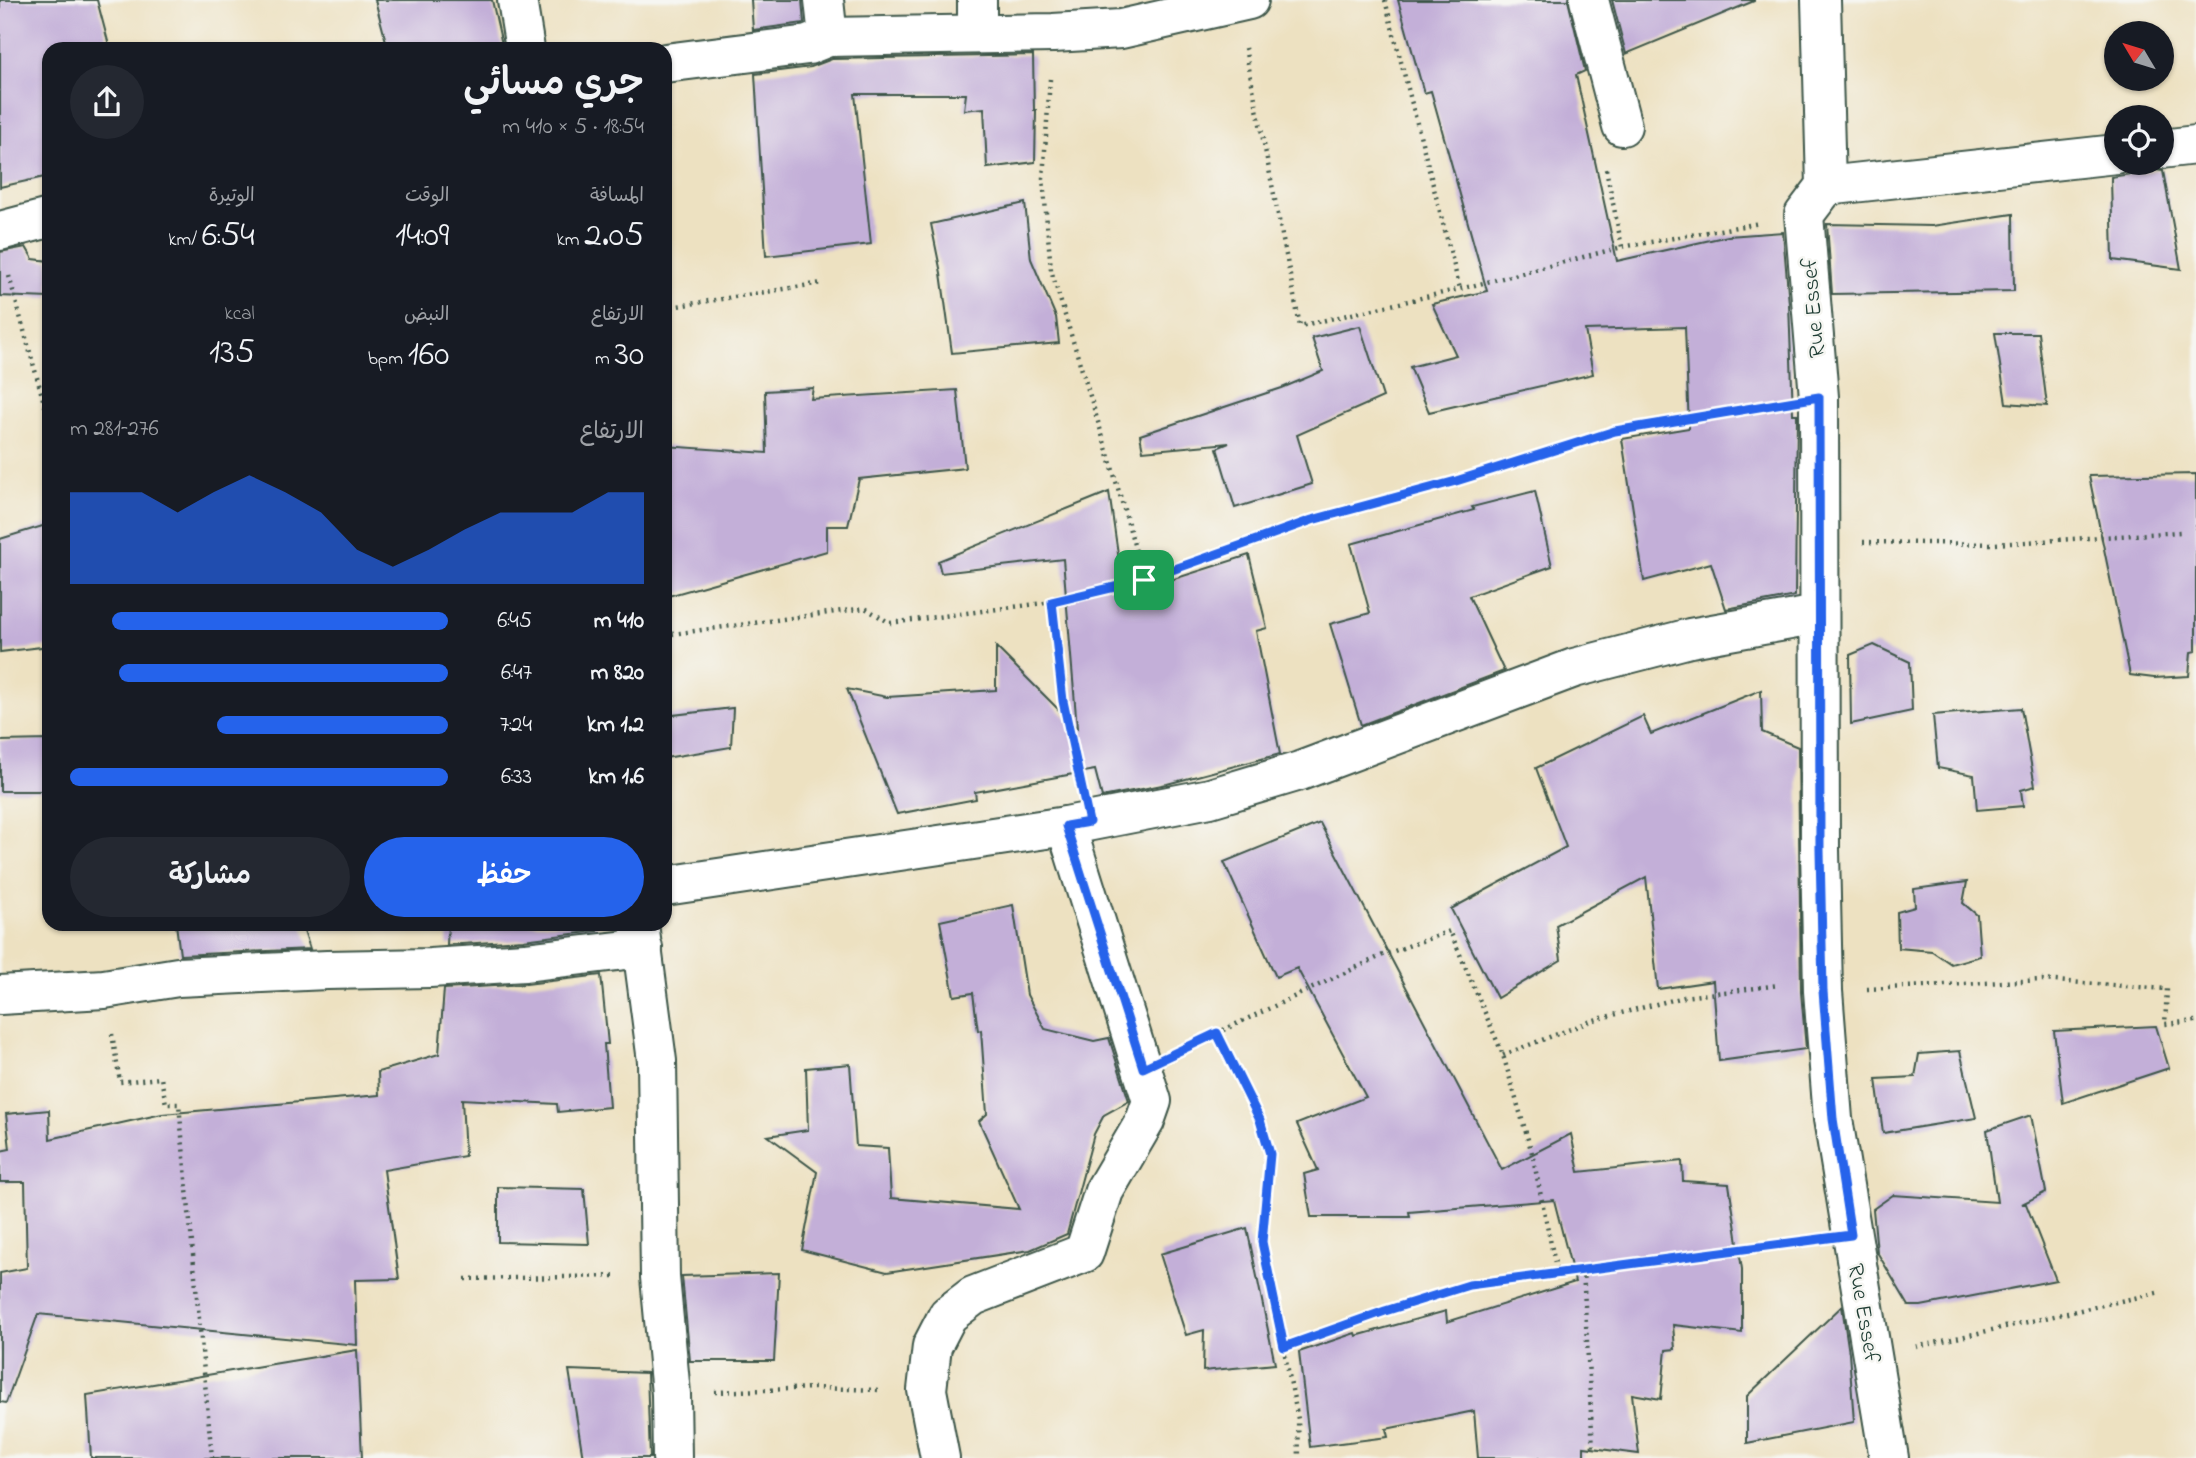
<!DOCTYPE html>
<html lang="ar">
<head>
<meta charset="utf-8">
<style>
  body { margin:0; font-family:"Indie Flower","Playpen Sans Arabic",sans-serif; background:#242831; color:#f1f3f6; direction:rtl; height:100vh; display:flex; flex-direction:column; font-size:26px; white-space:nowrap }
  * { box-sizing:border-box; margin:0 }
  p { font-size:23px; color:#9ea1a6 }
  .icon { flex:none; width:38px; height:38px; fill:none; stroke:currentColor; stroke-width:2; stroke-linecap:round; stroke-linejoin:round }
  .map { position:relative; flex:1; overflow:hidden; direction:ltr }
  .sheet { position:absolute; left:42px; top:42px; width:630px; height:889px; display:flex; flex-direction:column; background:#171b24; border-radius:21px; box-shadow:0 2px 5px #0004; direction:rtl }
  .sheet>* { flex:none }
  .needle { width:46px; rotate:308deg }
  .buttons { position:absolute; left:2104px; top:21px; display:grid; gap:14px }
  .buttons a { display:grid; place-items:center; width:70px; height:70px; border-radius:50%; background:#171b24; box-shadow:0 2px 5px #0004; font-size:35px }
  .pin { position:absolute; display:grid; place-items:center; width:60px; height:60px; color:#fff; margin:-30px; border-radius:14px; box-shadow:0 4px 10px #0006 }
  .round { display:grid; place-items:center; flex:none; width:74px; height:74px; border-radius:37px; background:#242831 }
  .head { display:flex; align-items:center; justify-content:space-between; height:119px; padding:0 28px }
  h1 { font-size:38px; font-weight:600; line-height:52px }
  .metrics { display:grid; grid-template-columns:repeat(3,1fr); gap:10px; height:119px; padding:7px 28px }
  .metrics div { display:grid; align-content:center }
  .metrics b { font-size:35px; font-weight:600 }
  .metrics small { font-size:19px; font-weight:400 }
  .metrics p { font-size:19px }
  .chart { height:196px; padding:14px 28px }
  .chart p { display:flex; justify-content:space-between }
  .chart svg { width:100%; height:126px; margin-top:7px; fill:#2563eb; opacity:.7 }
  .button { display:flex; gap:14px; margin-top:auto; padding:14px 28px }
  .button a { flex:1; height:80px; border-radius:42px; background:#2563eb; color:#fff; font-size:28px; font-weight:600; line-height:80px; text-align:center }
  .button a+a { background:#242831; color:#f1f3f6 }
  ul { padding:0 28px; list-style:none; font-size:23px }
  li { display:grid; grid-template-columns:112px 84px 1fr; align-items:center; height:52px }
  li i { height:18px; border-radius:9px; background:#2563eb }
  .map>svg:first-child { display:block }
  .building { fill:#c3afd8 }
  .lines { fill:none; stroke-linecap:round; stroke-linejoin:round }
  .minor-casing { stroke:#3e5649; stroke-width:42 }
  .path { stroke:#3e5649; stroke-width:4.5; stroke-dasharray:2 5; stroke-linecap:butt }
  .minor { stroke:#fff; stroke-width:38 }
  .route-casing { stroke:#fff; stroke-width:14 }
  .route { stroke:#2563eb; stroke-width:9 }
  .labels { text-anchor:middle; stroke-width:5; stroke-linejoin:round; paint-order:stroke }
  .street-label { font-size:23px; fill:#1f3d34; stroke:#f6f6f2 }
</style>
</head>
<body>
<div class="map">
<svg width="2196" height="1458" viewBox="0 0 2196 1458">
  <rect width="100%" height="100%" fill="#f6f6f2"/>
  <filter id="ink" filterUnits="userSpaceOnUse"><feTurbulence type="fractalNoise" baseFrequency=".0143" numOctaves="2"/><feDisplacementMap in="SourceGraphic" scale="14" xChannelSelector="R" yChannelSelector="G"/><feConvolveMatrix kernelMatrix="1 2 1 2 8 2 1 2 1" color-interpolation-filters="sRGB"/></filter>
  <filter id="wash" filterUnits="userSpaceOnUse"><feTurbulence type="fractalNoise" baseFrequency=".00686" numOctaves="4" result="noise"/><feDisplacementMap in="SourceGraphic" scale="28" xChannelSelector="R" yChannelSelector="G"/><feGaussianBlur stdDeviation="1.57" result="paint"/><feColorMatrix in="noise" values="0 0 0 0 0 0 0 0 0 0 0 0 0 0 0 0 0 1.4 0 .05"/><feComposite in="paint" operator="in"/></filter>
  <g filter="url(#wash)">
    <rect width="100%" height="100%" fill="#ede1c1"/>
    <g id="blocks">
      <g class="building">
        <polygon points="0,0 97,0 110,49 49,49 49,176 0,187"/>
        <polygon points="375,0 492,0 503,49 388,49"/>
        <polygon points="751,0 802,0 804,23 753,30"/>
        <polygon points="1398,0 1568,0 1585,71 1576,75 1617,261 1728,236 1783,232 1789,304 1793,414 1797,414 1795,596 1726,609 1711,563 1644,581 1622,439 1689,428 1685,327 1585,330 1593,374 1429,412 1410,367 1456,355 1432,304 1487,291 1431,91 1424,93"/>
        <polygon points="1612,0 1754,0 1754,1 1626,54"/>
        <polygon points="1033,55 1034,110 1036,110 1035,162 987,168 984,108 964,110 966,94 855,94 871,244 766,256 755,74 811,67 832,59"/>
        <polygon points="2156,170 2163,171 2181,269 2113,260 2111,177"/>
        <polygon points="1025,203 1031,259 1056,317 1059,343 952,353 941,273 931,224"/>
        <polygon points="2013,214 2014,291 1832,294 1827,224 1932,226"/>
        <polygon points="26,247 33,259 49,261 49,298 0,296 0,252"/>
        <polygon points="1360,326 1383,397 1297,435 1312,484 1235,508 1217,448 1229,443 1143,451 1140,435 1282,388 1323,371 1312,338"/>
        <polygon points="1995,333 2038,333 2047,406 2006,403"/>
        <polygon points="813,388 811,399 957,390 965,468 859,479 848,526 827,526 827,551 665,597 665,446 767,453 765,391"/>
        <polygon points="2196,474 2196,651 2191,652 2189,676 2154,678 2130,675 2089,476"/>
        <polygon points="1535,491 1552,566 1469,596 1504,671 1361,725 1330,624 1370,613 1351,544 1474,510 1472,507"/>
        <polygon points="1109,492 1124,595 1249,555 1267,628 1256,631 1280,754 1167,784 1102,797 1095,770 975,792 976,799 897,814 847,689 887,697 996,690 996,647 1077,728 1063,559 941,573 938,561"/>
        <polygon points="49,524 49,646 0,652 0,539"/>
        <polygon points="1874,645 1910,662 1912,711 1851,724 1850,655"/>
        <polygon points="1761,690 1762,732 1798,747 1801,992 1806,1049 1719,1061 1713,981 1658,989 1646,877 1556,925 1561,960 1497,998 1451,909 1566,847 1536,768 1643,716 1651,734"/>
        <polygon points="733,708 731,747 665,758 665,716"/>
        <polygon points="2021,708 2035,786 2021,790 2023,806 1977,810 1974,775 1938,768 1933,715"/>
        <polygon points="49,740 49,791 0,791 0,741"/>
        <polygon points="1320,823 1502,1170 1571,1134 1579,1172 1682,1161 1683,1181 1729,1184 1742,1269 1742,1333 1673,1325 1675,1349 1666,1350 1661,1399 1632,1394 1639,1454 1584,1447 1584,1458 1478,1458 1474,1411 1386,1429 1388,1437 1310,1447 1299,1352 1355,1333 1356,1336 1446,1311 1447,1322 1575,1282 1554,1200 1409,1212 1410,1217 1311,1217 1304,1174 1318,1170 1297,1124 1366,1097 1297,968 1276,977 1224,862"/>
        <polygon points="1967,882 1963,903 1977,915 1980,956 1951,964 1932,951 1898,948 1897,912 1915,907 1914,889"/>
        <polygon points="1013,905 1027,995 1045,1029 1094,1041 1109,1038 1129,1101 1104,1115 1094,1134 1067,1234 1030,1250 887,1272 802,1250 817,1172 768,1136 808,1130 806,1068 850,1064 856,1146 888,1148 891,1198 1019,1209 979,1121 987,1114 981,1030 978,1031 973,993 954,996 940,921"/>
        <polygon points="176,924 302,924 310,949 180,955"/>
        <polygon points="448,924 596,924 597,931 523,940 447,945"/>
        <polygon points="601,975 608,1044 604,1044 609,1107 558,1112 557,1104 462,1099 465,1156 384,1170 399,1279 355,1280 357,1345 38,1314 6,1403 0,1402 0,1273 27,1268 25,1182 0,1182 0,1151 10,1149 6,1114 49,1110 50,1139 162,1114 379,1095 378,1072 439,1054 444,989 526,984"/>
        <polygon points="2156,1026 2169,1068 2063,1103 2054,1031"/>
        <polygon points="1960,1051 1976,1118 1883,1133 1876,1079 1915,1077 1919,1054"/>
        <polygon points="2031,1115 2046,1192 2022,1204 2026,1204 2056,1280 1921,1306 1909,1306 1877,1252 1873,1209 1893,1195 1997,1202 1987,1130"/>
        <polygon points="498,1187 584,1189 589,1244 498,1242"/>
        <polygon points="1247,1228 1275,1364 1203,1371 1204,1330 1186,1335 1160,1254"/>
        <polygon points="779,1273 774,1361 690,1361 682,1276"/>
        <polygon points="1842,1306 1849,1353 1854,1422 1747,1443 1747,1396"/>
        <polygon points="357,1350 362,1458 91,1458 87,1395"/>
        <polygon points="569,1370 647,1373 650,1458 583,1458"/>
      </g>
    </g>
  </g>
  <g filter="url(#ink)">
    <use href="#blocks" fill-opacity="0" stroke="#3e5649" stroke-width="2"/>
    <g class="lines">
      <g class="minor-casing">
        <g id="minor">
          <polyline points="517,0 525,49"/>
          <polyline points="824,0 828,37"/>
          <polyline points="1589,0 1622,126"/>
          <polyline points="1821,0 1826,186 1804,215 1819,397 1820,850 1823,991 1833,1119 1889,1458"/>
          <polyline points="977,33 977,0"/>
          <polyline points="665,63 808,45 828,37 1053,33 1121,29 1249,0"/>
          <polyline points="2161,149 2196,145"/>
          <polyline points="1826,186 2116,154"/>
          <polyline points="0,231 49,218"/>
          <polyline points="665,886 1066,826 1210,798 1300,771 1574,668 1690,638 1818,615"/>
          <polyline points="639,924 657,1061 660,1277 671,1394 672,1458"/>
          <polyline points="0,995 104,989 178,977 327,970 430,968 525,962 643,948"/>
          <polyline points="940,1458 927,1390 932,1346 948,1315 973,1296 1084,1253 1104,1191 1145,1121 1152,1101 1066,826"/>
        </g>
      </g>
      <g class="path">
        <polyline points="1385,0 1460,289"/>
        <polyline points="1245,48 1300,326 1460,289 1622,247 1760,223"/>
        <polyline points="1050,79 1043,178 1051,270 1112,467 1144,580"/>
        <polyline points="1606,169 1622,247"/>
        <polyline points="9,276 49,421"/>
        <polyline points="665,308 822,283"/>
        <polyline points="1863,542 1995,544 2180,532"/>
        <polyline points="1052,602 1063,701 1079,776"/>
        <polyline points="665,635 865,608 890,623 1052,602 1144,580 1312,520 1456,481 1614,431 1773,405"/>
        <polyline points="1867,989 2042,980 2167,989 2165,1024 2196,1021"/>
        <polyline points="1217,1033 1260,1120 1270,1154 1262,1242 1298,1419 1299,1458"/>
        <polyline points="112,1034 120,1082 161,1078 166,1104 179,1104 212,1458"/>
        <polyline points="1185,1048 1383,955 1450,931 1503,1055 1532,1153 1557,1273 1806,1241"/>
        <polyline points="1503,1055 1594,1020 1684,997 1779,985"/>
        <polyline points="1583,1270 1593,1449"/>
        <polyline points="465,1279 615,1276"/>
        <polyline points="1284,1347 1385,1311 1469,1285 1557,1273"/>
        <polyline points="1916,1347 2161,1292"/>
        <polyline points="715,1392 814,1388 881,1390"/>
      </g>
      <use href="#minor" class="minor"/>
    </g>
  </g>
  <g class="lines" filter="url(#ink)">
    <g class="route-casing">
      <polygon id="route" points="1819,397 1820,850 1823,991 1833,1119 1851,1235 1469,1285 1385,1311 1284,1347 1262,1242 1270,1154 1260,1120 1217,1033 1143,1068 1066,826 1089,822 1063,701 1052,602 1144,580 1312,520 1456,481 1615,431"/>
    </g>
    <use href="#route" class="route"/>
  </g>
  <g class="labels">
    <g class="street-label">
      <text transform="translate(1812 308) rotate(-95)" y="8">Rue Essef</text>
      <text transform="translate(1865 1313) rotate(80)" y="8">Rue Essef</text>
    </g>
  </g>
</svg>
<div class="buttons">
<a><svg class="needle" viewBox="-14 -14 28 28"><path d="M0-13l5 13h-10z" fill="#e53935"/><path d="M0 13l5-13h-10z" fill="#9ea1a6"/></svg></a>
<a><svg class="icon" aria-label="locate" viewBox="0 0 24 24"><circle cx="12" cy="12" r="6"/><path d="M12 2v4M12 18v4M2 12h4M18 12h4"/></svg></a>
</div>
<div class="pin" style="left:1144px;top:580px;background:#1e9e55"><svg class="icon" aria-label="arrive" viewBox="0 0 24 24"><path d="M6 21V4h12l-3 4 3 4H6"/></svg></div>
<section class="sheet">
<div class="head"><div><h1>جري مسائي</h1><p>18:54 · 5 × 410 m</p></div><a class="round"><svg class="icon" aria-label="share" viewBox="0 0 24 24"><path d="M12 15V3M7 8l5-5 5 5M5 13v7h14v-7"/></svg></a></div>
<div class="metrics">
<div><p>المسافة</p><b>2.05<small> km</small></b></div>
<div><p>الوقت</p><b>14:09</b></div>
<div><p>الوتيرة</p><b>6:54<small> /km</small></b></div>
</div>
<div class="metrics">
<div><p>الارتفاع</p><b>30<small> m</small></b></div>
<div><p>النبض</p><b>160<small> bpm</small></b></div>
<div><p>kcal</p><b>135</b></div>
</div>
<div class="chart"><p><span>الارتفاع</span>276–281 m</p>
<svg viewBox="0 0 160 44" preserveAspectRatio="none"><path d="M0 44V12L10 12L20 12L30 19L40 12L50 6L60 12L70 19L80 32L90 38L100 32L110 25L120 19L130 19L140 19L150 12L160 12V44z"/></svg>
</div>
<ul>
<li><b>410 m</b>6:45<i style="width:89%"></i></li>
<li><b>820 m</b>6:47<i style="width:87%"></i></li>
<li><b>1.2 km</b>7:24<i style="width:61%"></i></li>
<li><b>1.6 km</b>6:33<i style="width:100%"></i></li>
</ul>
<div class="button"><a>حفظ</a><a>مشاركة</a></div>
</section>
</div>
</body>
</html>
